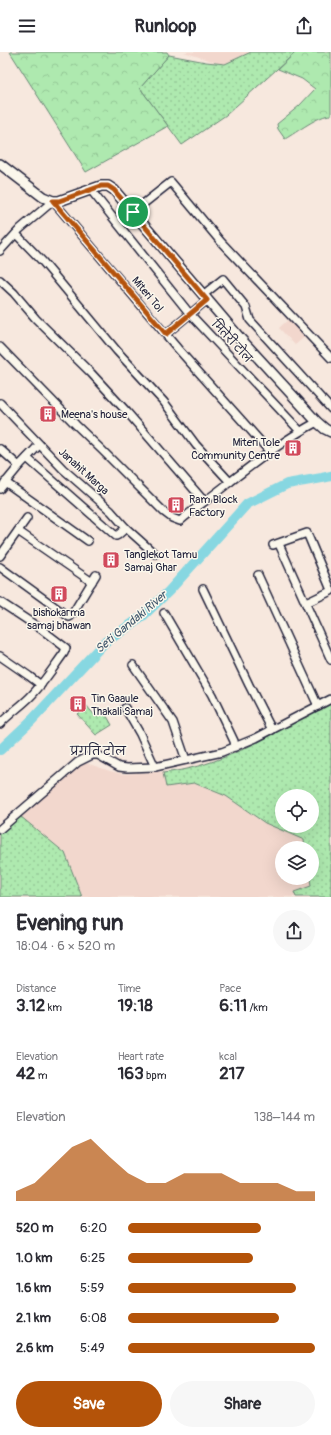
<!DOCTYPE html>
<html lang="en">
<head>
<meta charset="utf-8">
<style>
  body { margin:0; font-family:Pangolin,"Playpen Sans Deva",sans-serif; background:#f7f7f7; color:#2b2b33; height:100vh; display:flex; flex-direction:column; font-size:15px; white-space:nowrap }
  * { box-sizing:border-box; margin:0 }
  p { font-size:13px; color:#7c7c81 }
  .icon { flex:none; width:22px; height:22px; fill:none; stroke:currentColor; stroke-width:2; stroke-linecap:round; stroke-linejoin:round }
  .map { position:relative; height:845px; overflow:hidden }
  .drawer { display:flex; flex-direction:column; background:#fff; flex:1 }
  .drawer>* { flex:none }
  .fabs { position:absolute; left:275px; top:737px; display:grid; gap:8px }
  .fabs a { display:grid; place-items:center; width:44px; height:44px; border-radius:50%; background:#fff; box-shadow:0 4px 16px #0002; font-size:20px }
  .pin { position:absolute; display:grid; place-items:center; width:34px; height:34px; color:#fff; margin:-17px; border:2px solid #fff; border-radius:50%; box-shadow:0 1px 4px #0007 }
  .round { display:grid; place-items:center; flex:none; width:42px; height:42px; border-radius:21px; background:#f7f7f7 }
  .summary { display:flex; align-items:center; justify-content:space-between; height:68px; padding:0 16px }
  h1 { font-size:22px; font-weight:700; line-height:30px }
  .stats { display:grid; grid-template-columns:repeat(3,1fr); gap:6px; height:68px; padding:4px 16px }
  .stats div { display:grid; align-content:center }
  .stats b { font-size:17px; font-weight:700 }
  .stats small { font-size:11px; font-weight:400 }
  .stats p { font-size:11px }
  .chart { height:112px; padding:8px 16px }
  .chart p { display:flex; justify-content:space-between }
  .chart svg { width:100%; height:72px; margin-top:4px; fill:#b45309; opacity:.7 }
  .action { display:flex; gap:8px; margin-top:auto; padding:8px 16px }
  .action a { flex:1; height:46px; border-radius:24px; background:#b45309; color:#fff; font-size:16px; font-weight:700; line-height:46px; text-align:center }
  .action a+a { background:#f7f7f7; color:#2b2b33 }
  ul { padding:0 16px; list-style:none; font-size:13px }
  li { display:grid; grid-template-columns:64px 48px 1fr; align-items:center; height:30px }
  li i { height:10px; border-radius:5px; background:#b45309 }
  header { display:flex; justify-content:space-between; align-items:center; height:52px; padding:0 16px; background:#fff; font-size:18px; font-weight:700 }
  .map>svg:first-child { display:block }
  .built { fill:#f2d7cd; fill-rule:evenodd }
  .green { fill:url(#green-dots); stroke:#688675; fill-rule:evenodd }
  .forest { fill:url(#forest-crowns); stroke:#688675 }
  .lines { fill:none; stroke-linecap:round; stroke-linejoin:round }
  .river { stroke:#87d7e1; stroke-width:10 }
  .minor-casing { stroke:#22223b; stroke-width:10 }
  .major-casing { stroke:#22223b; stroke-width:12 }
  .minor { stroke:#fbf7ec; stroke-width:7 }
  .major { stroke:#fbf7ec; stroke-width:9 }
  .route-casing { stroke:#fff; stroke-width:8 }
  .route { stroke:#b45309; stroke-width:5 }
  .labels { text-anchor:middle; stroke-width:3; stroke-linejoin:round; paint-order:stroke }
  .street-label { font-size:11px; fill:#22223b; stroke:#fbf7ec }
  .poi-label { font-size:11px; fill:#22223b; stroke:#fbf7ec; text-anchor:start }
  .water-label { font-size:12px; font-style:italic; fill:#40586d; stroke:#fbf7ec }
  .neighbourhood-label { font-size:12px; fill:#22223b; stroke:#fbf7ec }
</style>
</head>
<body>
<header><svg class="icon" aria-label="menu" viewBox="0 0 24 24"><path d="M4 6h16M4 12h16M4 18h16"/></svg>Runloop<svg class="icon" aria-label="share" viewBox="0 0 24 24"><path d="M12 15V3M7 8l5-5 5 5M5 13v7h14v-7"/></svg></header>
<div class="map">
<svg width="331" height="845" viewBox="0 0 331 845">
  <defs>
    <pattern id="green-dots" width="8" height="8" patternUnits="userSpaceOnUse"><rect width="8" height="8" fill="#aee9af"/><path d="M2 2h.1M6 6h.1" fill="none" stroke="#95c897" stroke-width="1.8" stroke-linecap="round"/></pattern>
    <pattern id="forest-crowns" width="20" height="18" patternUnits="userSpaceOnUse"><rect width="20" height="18" fill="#aee9af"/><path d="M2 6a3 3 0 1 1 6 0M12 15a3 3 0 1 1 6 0" fill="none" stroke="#95c897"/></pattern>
  </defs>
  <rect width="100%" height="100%" fill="#f7e8de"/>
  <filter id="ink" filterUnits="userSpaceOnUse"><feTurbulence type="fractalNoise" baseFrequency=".025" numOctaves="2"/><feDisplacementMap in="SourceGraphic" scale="8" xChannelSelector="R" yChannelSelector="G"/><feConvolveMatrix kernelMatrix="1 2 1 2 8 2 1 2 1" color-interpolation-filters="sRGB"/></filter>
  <g filter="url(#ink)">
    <g class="built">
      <polygon points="184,0 282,0 223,13"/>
      <polygon points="291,265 307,283 295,293 279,276"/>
      <path d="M331,651V845H0V781L79,713L83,711L89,712L110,719L123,722L176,719L233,703L260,690ZM282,744H312V774H282ZM282,796H312V826H282Z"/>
    </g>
    <g class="green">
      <polygon points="251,0 296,0 226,63 182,93 140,36 169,3 206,10 225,12"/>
      <path d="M331,651V845H296L294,840L311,834L310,826H312V796H305L304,788L265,771L226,744L194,731L166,735L163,721C212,715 248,696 291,672C304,665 318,658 331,651ZM282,744H312V774H282Z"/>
      <polygon points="86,653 96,665 104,659 112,673 96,683 77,662"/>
      <polygon points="20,764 65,801 82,845 0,845 0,781"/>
    </g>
    <g class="forest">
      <polygon points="10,0 167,0 169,3 140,36 168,74 86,120"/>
      <path d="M296,0H331V63C319,63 297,80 285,87L278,77L277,72L299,54L315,37L302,27L278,17Z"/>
    </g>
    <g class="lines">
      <polyline class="river" points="0,698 32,668 104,591 142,565 169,539 247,452 287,432 322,426 331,424"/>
      <g class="minor-casing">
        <g id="minor">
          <polyline points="90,137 190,262 300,379"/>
          <polyline points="133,160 171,130 221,190 331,306"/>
          <polyline points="16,182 43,210 117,299 164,350 196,393 230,430"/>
          <polyline points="0,199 20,177 53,149 178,297 269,399"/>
          <polyline points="0,228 14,241 36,267 91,321 127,360 204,449"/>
          <polyline points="203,243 223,227 246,255 250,268 331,357"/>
          <polyline points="166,282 207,248"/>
          <path d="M0,295L76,373L102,398L164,460L172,466L180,469C196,455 214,443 231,429C260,407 285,387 317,370"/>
          <polyline points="0,351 63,417 111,459 126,476 155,502"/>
          <polyline points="0,397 19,414"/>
          <polyline points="27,406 116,484 118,483 126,476"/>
          <polyline points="5,430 88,489"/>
          <polyline points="0,437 19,414 39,393"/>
          <polyline points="18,479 92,530"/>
          <polyline points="279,492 331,608"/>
          <polyline points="273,493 307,481 331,538"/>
          <polyline points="0,504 27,466"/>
          <polyline points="0,515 69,565 71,564 96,523"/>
          <polyline points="258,523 318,654"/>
          <polyline points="203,537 249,633 272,678"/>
          <path d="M0,550L41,577L66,596L64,601C53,616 43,632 30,645C20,655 9,662 0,672"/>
          <polyline points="306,551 331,539"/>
          <polyline points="164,561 212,643 234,689 235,695"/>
          <polyline points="0,604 29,624 41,633"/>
          <polyline points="133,613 173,670 186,708"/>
          <polyline points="125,656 140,682 155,715"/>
          <polyline points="0,777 78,710 92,703 98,703 119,715 127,716 155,715 222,700 256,686 331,647"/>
        </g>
      </g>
      <g class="major-casing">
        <polyline id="major" points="0,112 43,145 53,149 59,149 101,134 108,134 114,138 239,285 317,370 325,377 331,380"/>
      </g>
      <use href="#minor" class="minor"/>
      <use href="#major" class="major"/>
    </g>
  </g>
  <g class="lines" filter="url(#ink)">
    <g class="route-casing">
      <polygon id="route" points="101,134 108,134 114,138 207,248 166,282 53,149 59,149"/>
    </g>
    <use href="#route" class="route"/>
  </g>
  <defs>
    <g id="building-square" transform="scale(0.9)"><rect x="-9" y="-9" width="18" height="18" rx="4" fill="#d1495b" stroke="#fbf7ec"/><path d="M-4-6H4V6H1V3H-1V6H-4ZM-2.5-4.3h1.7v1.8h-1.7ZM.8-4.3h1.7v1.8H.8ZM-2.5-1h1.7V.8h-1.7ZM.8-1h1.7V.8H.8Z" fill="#fff"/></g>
  </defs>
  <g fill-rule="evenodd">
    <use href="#building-square" x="48" y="362"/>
    <use href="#building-square" x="293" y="396"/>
    <use href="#building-square" x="176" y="453"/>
    <use href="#building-square" x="111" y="508"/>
    <use href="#building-square" x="59" y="542"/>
    <use href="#building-square" x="78" y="652"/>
  </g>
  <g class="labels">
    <g class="street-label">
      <text transform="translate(148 242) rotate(50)" y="4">Miteri Tol</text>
      <text transform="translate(232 289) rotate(47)" y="4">मितेरी टोल</text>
      <text transform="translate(84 419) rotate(42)" y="4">Janahit Marga</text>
    </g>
    <g class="poi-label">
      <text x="61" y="366">Meena's house</text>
      <text x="280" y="394" text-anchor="end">Miteri Tole<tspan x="280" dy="13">Community Centre</tspan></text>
      <text x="189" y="451">Ram Block<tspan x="189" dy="13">Factory</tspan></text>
      <text x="124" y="506">Tanglekot Tamu<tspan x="124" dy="13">Samaj Ghar</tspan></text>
      <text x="59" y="564" text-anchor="middle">bishokarma<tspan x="59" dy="13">samaj bhawan</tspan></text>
      <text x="91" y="650">Tin Gaaule<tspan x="91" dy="13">Thakali Samaj</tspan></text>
    </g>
    <g class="water-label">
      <text transform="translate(131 570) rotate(-40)" y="4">Seti Gandaki River</text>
    </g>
    <g class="neighbourhood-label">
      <text x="98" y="703">प्रगति टोल</text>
    </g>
  </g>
</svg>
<div class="fabs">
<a><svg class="icon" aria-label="locate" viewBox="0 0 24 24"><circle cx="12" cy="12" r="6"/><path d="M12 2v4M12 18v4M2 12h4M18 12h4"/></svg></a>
<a><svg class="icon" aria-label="layers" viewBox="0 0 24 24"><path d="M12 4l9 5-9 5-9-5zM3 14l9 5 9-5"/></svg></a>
</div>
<div class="pin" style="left:133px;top:160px;background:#1e9e55"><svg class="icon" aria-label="arrive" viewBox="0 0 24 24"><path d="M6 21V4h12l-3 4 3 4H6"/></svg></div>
</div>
<section class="drawer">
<div class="summary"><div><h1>Evening run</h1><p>18:04 · 6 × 520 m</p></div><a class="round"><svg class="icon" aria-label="share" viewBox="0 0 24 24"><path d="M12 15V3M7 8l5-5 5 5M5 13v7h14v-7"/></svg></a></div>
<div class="stats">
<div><p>Distance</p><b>3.12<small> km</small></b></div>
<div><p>Time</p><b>19:18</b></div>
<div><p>Pace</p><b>6:11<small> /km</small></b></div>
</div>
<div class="stats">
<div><p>Elevation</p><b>42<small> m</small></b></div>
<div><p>Heart rate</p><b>163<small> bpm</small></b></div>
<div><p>kcal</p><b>217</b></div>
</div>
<div class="chart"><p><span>Elevation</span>138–144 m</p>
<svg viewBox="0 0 160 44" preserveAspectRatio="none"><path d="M0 44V38L10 33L20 22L30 11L40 6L50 17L60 27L70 33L80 33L90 27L100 27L110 27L120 33L130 33L140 33L150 38L160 38V44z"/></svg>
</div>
<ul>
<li><b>520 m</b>6:20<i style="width:71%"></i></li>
<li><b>1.0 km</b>6:25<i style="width:67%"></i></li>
<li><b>1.6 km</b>5:59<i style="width:90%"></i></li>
<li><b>2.1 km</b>6:08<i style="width:81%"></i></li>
<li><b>2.6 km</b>5:49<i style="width:100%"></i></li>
</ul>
<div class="action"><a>Save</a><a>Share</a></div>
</section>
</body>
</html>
